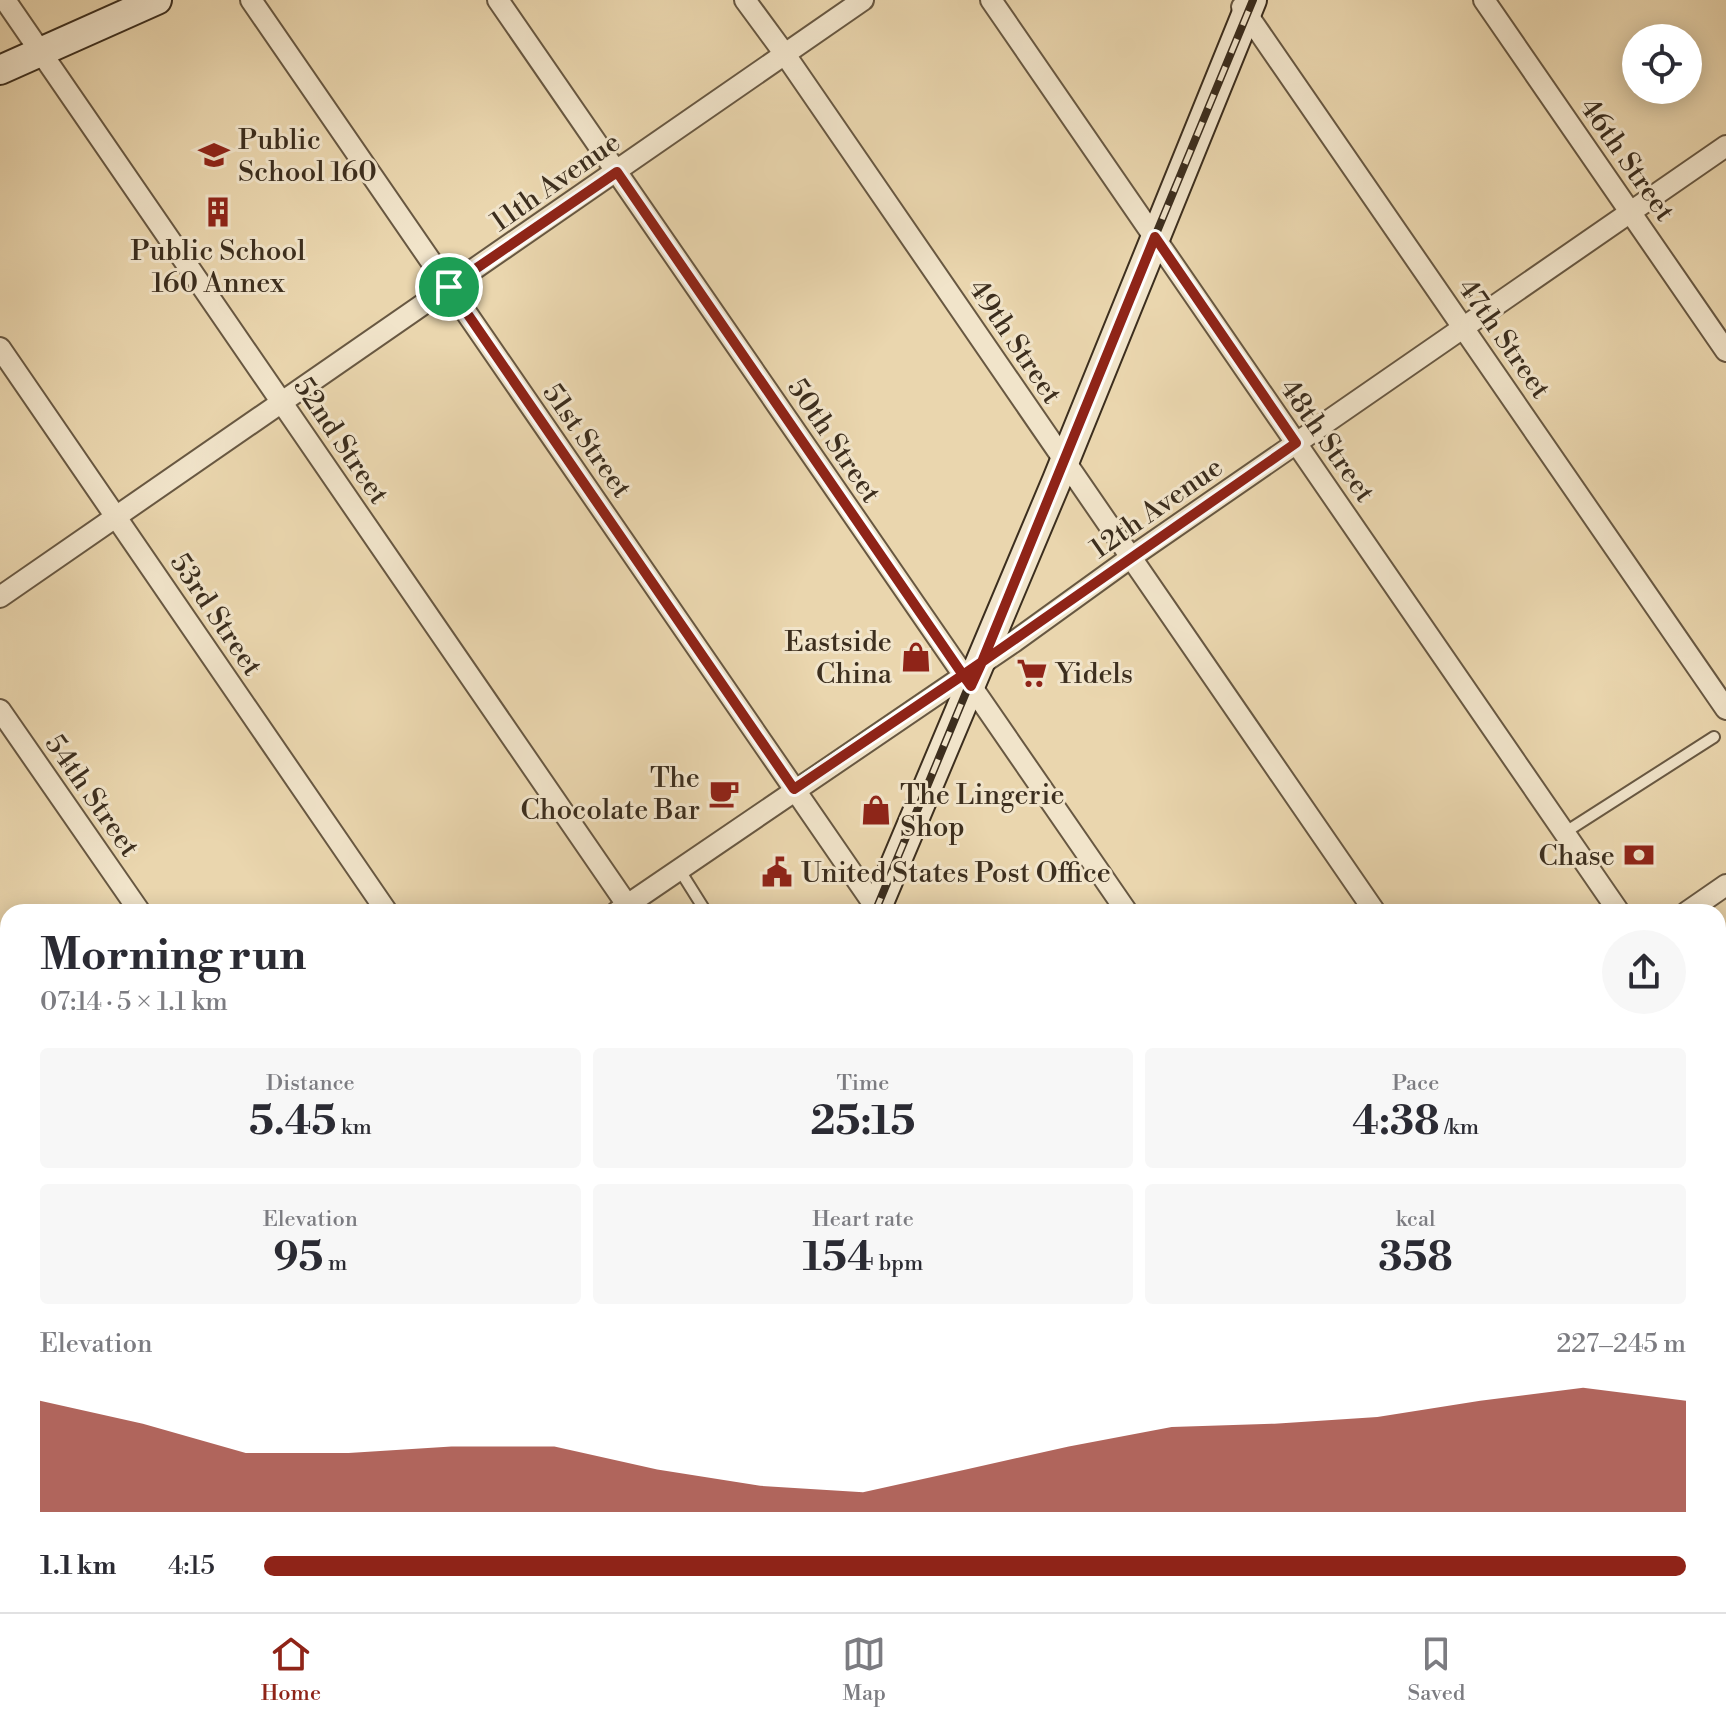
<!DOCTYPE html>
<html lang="en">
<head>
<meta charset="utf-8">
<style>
  body { margin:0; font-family:"Libre Bodoni",serif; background:#f7f7f7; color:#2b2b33; height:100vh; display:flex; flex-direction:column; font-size:30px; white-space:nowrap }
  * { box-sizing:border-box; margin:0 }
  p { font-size:26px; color:#7c7c81 }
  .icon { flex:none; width:44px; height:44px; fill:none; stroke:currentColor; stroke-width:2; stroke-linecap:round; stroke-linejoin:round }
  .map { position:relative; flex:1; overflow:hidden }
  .drawer { position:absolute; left:0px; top:904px; width:1726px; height:708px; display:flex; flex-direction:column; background:#fff; border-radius:24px 24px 0 0; box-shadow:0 4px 20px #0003 }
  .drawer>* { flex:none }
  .tools { position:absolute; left:1622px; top:24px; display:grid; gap:16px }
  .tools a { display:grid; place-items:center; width:80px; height:80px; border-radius:50%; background:#fff; box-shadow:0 4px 20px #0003; font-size:40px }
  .pin { position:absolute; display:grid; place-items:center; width:68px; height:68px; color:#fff; margin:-34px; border:4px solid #fff; border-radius:50%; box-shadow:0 2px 8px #0007 }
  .round { display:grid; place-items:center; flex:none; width:84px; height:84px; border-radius:42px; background:#f7f7f7 }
  .overview { display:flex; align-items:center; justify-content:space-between; height:136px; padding:0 40px }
  h1 { font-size:44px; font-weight:800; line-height:60px }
  .figures { display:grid; grid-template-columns:repeat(3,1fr); gap:12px; height:136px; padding:8px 40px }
  .figures div { display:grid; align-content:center; border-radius:8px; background:#f7f7f7; text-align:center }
  .figures b { font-size:40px; font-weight:800 }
  .figures small { font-size:22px; font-weight:400 }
  .figures p { font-size:22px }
  .chart { height:224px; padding:16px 40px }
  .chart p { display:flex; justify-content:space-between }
  .chart svg { width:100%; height:144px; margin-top:8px; fill:#8f2418; opacity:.7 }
  ul { padding:0 40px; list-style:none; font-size:26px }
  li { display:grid; grid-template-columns:128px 96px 1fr; align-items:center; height:60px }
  li i { height:20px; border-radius:10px; background:#8f2418 }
  .dock { display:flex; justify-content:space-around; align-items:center; height:112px; border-top:2px solid #e1e1e2; background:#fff; font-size:22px; color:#7c7c81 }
  .dock a { display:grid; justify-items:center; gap:4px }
  .dock .active { color:#8f2418 }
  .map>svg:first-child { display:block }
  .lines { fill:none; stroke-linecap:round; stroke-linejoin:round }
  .lane-casing { stroke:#685842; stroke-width:14 }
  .street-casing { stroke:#685842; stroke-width:24 }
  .secondary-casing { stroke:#3c2e1e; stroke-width:32 }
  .lane { stroke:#f1e4ca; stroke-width:10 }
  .street { stroke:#f1e4ca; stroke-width:20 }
  .secondary { stroke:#f1e4ca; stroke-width:28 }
  .rail-casing { stroke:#3c2e1e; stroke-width:8 }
  .rail { stroke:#f1e4ca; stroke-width:5; stroke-dasharray:15; stroke-linecap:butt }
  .route-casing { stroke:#fff; stroke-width:16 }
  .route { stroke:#8f2418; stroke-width:10 }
  .labels { text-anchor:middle; stroke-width:6; stroke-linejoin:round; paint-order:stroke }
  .poi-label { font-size:28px; fill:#3c2e1e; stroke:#f1e4ca; text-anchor:start }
  .street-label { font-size:28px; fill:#3c2e1e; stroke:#f1e4ca }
</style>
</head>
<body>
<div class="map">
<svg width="1726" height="1612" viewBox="0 0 1726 1612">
  <rect width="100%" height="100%" fill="#ead6ae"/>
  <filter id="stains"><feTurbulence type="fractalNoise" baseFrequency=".0025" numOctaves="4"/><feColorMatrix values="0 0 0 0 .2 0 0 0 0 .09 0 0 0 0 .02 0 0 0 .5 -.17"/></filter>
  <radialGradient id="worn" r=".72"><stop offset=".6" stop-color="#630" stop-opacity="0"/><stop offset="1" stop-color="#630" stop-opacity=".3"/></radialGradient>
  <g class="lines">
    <g class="lane-casing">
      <g id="lane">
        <polyline points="1564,833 1714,737"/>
        <polyline points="679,869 706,912"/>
      </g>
    </g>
    <g class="street-casing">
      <g id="street">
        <polyline points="5,0 632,912"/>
        <polyline points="251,0 879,912"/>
        <polyline points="498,0 1127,912"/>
        <polyline points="745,0 784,53 1375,912"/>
        <polyline points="991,0 1619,912"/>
        <polyline points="1484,0 1726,351"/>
        <polyline points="1242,7 1726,709"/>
        <polyline points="0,348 387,912"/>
        <polyline points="0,597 863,0"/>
        <polyline points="0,710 140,912"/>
        <polyline points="617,912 1015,641 1130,558 1726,146"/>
        <polyline points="1687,912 1726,885"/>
        <polyline points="1718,1055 1726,1067"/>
        <polyline points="0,1067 8,1079"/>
        <polyline points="0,1337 8,1332"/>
        <polyline points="1718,1410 1726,1421"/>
        <polyline points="0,1425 8,1437"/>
        <polyline points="123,1604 129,1612"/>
        <polyline points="370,1604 375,1612"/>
        <polyline points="618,1604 623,1612"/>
        <polyline points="863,1604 868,1612"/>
        <polyline points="1110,1604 1116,1612"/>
        <polyline points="1358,1604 1363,1612"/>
        <polyline points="1604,1604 1610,1612"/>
        <polyline points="671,1612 682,1604"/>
      </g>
    </g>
    <g class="secondary-casing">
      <g id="secondary">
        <polyline points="0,70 157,0"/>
        <polyline points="875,912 1057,480 1252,0"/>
        <polyline points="579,1612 583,1604"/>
      </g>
    </g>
    <use href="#lane" class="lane"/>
    <use href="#street" class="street"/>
    <use href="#secondary" class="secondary"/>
    <g class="rail-casing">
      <g id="rail">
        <polyline points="875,912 1253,0"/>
        <polyline points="573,1612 576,1604"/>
        <polyline points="595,1612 598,1604"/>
      </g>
    </g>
    <use href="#rail" class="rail"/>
  </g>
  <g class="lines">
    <g class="route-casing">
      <polyline id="route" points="449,287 794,789 963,675 971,686 982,662 1296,443 1155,237 982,662 963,675 617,172 449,287"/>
    </g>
    <use href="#route" class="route"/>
  </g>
  <defs>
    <g id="school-bare" transform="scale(2.4)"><path d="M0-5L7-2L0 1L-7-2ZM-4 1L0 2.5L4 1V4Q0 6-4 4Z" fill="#8f2418" stroke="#f1e4ca" stroke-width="2.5" paint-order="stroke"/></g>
    <g id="building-bare" transform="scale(2.4)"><path d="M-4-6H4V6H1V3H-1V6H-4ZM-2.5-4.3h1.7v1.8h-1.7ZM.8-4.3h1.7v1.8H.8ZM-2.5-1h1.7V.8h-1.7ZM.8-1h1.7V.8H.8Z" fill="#8f2418" stroke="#f1e4ca" stroke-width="2.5" paint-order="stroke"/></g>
    <g id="shop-bare" transform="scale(2.4)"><path d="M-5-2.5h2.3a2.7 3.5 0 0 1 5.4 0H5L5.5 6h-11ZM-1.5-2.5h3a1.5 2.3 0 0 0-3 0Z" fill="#8f2418" stroke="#f1e4ca" stroke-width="2.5" paint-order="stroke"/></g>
    <g id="supermarket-bare" transform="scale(2.4)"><path d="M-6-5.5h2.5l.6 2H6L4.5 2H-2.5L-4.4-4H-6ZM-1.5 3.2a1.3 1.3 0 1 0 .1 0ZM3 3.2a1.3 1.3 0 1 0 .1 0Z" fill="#8f2418" stroke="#f1e4ca" stroke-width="2.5" paint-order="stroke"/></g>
    <g id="cafe-bare" transform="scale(2.4)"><path d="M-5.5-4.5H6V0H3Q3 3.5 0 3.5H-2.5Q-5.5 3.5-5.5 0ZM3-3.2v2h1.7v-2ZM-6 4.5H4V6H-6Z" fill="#8f2418" stroke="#f1e4ca" stroke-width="2.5" paint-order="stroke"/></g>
    <g id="bank-bare" transform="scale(2.4)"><path d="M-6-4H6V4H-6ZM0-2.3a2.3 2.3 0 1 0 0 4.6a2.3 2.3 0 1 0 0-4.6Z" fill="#8f2418" stroke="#f1e4ca" stroke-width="2.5" paint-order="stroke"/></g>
    <g id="civic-bare" transform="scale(2.4)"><path d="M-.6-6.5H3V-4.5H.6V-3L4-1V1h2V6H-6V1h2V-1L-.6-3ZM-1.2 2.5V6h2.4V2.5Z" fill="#8f2418" stroke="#f1e4ca" stroke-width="2.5" paint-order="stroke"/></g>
  </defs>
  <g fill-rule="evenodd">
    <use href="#school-bare" x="214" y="155"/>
    <use href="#building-bare" x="218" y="212"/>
    <use href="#shop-bare" x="916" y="657"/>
    <use href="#supermarket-bare" x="1032" y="673"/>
    <use href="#cafe-bare" x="724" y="793"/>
    <use href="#shop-bare" x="876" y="810"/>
    <use href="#bank-bare" x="1639" y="855"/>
    <use href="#civic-bare" x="777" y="872"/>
  </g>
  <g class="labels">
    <g class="poi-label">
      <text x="238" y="149">Public<tspan x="238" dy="32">School 160</tspan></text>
      <text x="218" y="260" text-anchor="middle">Public School<tspan x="218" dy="32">160 Annex</tspan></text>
      <text x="892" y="651" text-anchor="end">Eastside<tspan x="892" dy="32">China</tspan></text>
      <text x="1056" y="683">Yidels</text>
      <text x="700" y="787" text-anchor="end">The<tspan x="700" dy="32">Chocolate Bar</tspan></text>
      <text x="900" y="804">The Lingerie<tspan x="900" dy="32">Shop</tspan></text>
      <text x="1615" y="865" text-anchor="end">Chase</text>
      <text x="801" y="882">United States Post Office</text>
    </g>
    <g class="street-label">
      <text transform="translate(1628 159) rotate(55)" y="10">46th Street</text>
      <text transform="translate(555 181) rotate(-35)" y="10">11th Avenue</text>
      <text transform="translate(1505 338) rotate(55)" y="10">47th Street</text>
      <text transform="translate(1016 341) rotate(56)" y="10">49th Street</text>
      <text transform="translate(342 440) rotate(56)" y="10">52nd Street</text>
      <text transform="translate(588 440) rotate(55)" y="10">51st Street</text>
      <text transform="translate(835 440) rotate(56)" y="10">50th Street</text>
      <text transform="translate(1328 440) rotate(55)" y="10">48th Street</text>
      <text transform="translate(1156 507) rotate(-35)" y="10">12th Avenue</text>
      <text transform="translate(217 614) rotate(56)" y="10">53rd Street</text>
      <text transform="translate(93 795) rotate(55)" y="10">54th Street</text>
    </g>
  </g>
  <rect width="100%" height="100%" filter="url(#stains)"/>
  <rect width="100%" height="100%" fill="url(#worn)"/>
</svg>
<div class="tools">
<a><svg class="icon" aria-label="locate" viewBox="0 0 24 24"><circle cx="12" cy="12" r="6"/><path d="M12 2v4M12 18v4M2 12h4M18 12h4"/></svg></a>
</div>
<div class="pin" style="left:449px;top:287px;background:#1e9e55"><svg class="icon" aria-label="arrive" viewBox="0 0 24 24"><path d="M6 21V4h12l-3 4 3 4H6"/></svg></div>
<section class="drawer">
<div class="overview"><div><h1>Morning run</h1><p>07:14 · 5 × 1.1 km</p></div><a class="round"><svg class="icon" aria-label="share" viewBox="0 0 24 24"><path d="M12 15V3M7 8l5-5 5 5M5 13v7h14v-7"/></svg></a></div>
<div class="figures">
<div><p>Distance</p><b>5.45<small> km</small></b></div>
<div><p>Time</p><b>25:15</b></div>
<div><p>Pace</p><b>4:38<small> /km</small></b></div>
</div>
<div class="figures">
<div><p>Elevation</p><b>95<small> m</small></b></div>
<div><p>Heart rate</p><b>154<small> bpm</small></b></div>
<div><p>kcal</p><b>358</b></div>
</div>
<div class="chart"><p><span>Elevation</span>227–245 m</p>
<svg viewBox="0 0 160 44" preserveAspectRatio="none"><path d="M0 44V10L10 17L20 26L30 26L40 24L50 24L60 31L70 36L80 38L90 31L100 24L110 18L120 17L130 15L140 10L150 6L160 10V44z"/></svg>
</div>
<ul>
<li><b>1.1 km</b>4:15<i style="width:100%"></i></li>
</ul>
</section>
</div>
<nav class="dock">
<a class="active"><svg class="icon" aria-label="home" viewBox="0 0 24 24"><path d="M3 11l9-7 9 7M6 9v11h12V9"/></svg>Home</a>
<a><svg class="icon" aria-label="map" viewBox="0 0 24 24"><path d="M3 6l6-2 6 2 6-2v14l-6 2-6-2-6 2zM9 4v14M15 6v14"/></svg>Map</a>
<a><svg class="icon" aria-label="saved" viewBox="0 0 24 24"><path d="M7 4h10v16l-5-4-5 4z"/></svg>Saved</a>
</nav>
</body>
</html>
